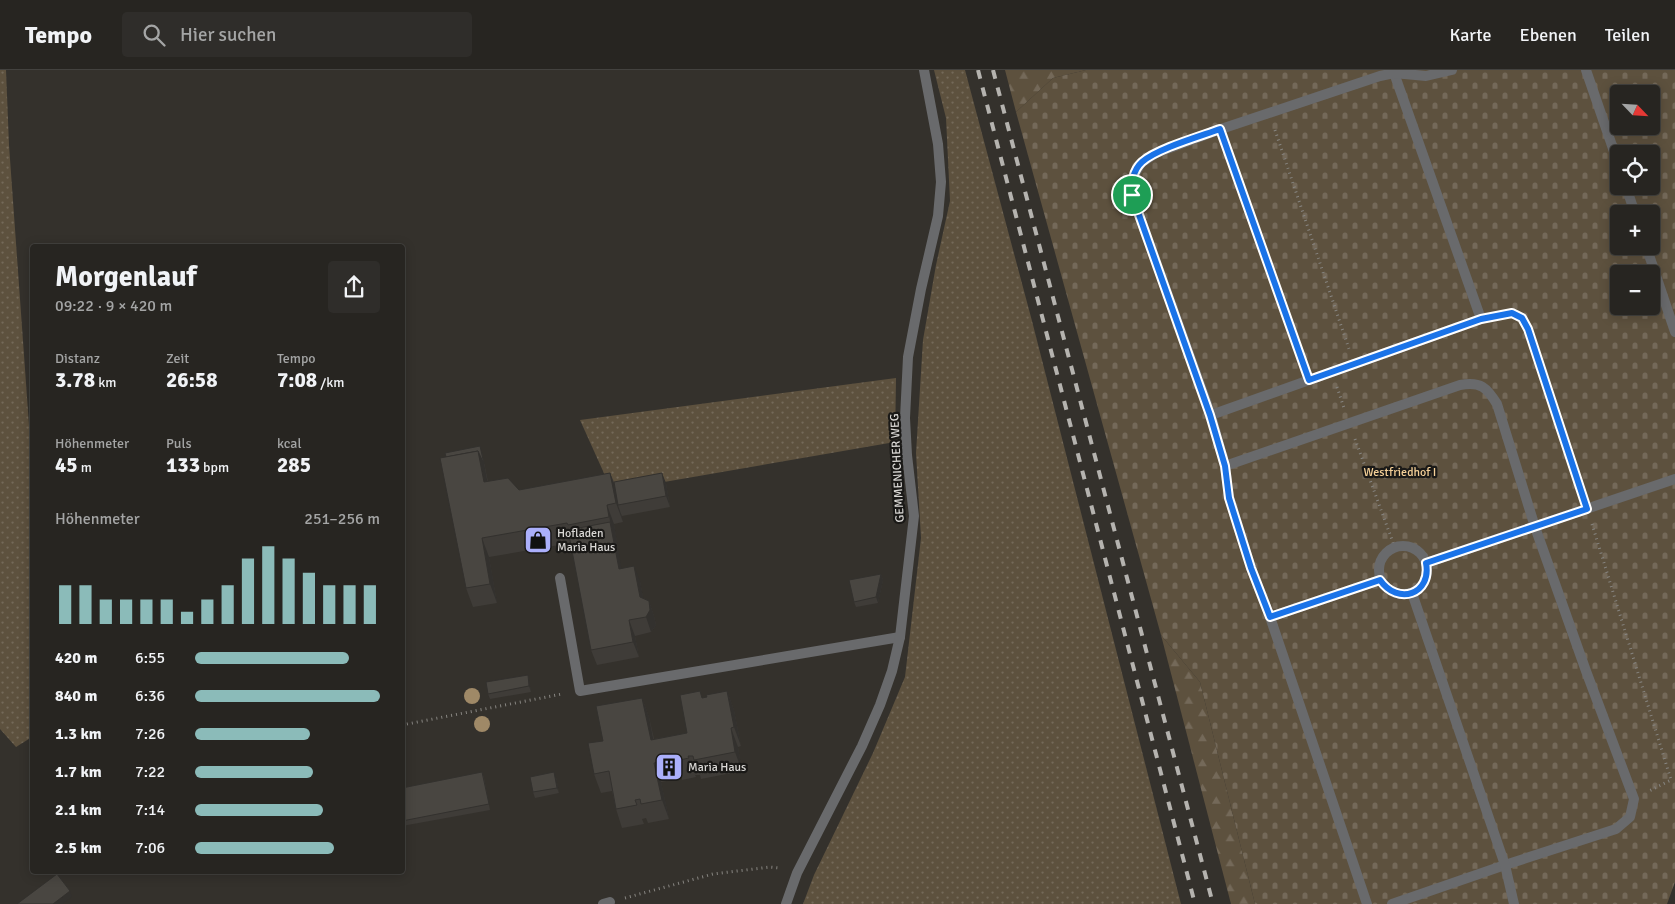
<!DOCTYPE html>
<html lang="de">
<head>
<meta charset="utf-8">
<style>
  body { margin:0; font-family:Signika,sans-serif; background:#2f2d2a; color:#f1f3f6; height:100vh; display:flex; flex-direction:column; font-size:19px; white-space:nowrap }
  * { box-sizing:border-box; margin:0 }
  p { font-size:16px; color:#a4a5a5 }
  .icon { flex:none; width:28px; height:28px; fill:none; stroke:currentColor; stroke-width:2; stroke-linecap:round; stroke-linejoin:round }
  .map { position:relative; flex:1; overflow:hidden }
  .details { position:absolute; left:30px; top:174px; width:375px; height:630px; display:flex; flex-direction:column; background:#272521; border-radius:5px; box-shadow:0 2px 12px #0003,0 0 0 1px #43423f }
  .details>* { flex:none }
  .needle { width:32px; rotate:115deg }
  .tools { position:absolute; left:1610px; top:15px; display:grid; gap:10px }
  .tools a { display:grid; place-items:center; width:50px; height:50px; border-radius:5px; background:#272521; box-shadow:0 2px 12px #0003,0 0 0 1px #43423f; font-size:25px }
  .pin { position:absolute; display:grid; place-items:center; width:42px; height:42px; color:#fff; margin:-21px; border:2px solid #fff; border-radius:50%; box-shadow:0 1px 5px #0007 }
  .round { display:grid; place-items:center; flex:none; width:52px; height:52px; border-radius:5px; background:#2f2d2a }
  .head { display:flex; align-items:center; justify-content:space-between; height:85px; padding:0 25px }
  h1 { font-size:28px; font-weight:800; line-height:38px }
  .stats { display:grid; grid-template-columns:repeat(3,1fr); gap:8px; height:85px; padding:5px 25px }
  .stats div { display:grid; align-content:center }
  .stats b { font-size:21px; font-weight:800 }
  .stats small { font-size:14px; font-weight:400 }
  .stats p { font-size:14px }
  .chart { height:140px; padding:10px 25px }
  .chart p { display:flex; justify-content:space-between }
  .chart svg { width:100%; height:90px; margin-top:5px; stroke:#8bbbb9; stroke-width:6 }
  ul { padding:0 25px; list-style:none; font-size:16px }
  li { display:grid; grid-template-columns:80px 60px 1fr; align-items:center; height:38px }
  li i { height:12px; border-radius:6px; background:#8bbbb9 }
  header { display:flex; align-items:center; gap:30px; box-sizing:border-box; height:70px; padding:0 25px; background:#272521; border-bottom:1px solid #43423f }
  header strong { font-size:24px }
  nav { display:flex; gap:28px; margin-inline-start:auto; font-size:18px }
  .search { width:350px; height:45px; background:#2f2d2a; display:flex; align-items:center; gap:12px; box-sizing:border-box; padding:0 18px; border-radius:5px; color:#a4a5a5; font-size:19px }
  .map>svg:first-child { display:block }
  .grass { fill:url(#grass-dots) }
  .forest { fill:url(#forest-firs) }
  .cemetery { fill:url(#cemetery-stones); fill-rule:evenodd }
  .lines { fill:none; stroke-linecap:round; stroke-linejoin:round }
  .path { stroke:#878581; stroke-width:3; stroke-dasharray:1 4; stroke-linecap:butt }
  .service { stroke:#696a6c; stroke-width:10 }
  .minor { stroke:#696a6c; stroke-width:10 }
  .rail { stroke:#b5b3af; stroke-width:4; stroke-dasharray:9 9; stroke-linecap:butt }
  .tree { fill:#9f8967 }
  .wall { fill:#3f3c38 }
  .shaded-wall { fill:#33312e }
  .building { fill:#494641; stroke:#33312e }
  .route-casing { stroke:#fff; stroke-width:10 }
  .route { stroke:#1a73e8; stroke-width:6 }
  .labels { text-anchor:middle; stroke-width:4.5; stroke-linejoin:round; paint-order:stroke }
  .street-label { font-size:12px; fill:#dad8d5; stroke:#1a1917 }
  .park-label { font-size:12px; fill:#f6d198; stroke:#1a1917 }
  .poi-label { font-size:12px; fill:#dad8d5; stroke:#1a1917; text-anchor:start }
</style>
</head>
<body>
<header>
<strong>Tempo</strong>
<div class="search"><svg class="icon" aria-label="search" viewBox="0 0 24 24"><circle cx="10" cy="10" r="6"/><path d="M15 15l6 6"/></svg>Hier suchen</div>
<nav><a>Karte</a><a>Ebenen</a><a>Teilen</a></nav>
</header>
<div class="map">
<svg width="1675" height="834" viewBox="0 0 1675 834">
  <defs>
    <pattern id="grass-dots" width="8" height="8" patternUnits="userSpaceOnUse" patternTransform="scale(1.25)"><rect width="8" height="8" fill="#5d513e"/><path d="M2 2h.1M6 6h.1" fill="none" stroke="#746959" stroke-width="1.8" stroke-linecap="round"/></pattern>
    <pattern id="forest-firs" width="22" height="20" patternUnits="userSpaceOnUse" patternTransform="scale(1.25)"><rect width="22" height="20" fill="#5d513e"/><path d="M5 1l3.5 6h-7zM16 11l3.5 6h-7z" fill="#746959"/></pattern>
    <pattern id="cemetery-stones" width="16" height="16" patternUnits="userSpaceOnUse" patternTransform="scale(1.25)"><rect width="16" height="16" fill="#5d513e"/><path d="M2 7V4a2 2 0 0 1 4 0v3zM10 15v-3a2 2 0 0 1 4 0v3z" fill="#746959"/></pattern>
  </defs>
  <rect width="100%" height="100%" fill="#34312c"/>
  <g class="grass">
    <polygon points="0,0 6,0 9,75 32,397 32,667 16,677 0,659"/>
    <polygon points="934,0 965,0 1032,251 1181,834 803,834 814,805 873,683 905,607 921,468 916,383 923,270 936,195 950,131 946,48"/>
    <polygon points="896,308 895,372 612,421 580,350"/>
  </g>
  <g class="forest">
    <polygon points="1005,0 1086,0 1053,8 1016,42"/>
    <polygon points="1161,565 1200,612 1255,834 1231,834"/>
  </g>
  <path class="cemetery" d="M1086,0H1675V812L1667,834H1255L1200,612L1161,565L1016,42L1053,8ZM1619,24H1651V56H1619ZM1619,84H1651V116H1619ZM1619,144H1651V176H1619ZM1619,204H1651V236H1619Z"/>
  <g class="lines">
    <g class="path">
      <polyline points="1275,60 1349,279"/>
      <polyline points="1227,76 1304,294"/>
      <polyline points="1499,246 1512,243 1522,248 1528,259 1581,422"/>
      <polyline points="1337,317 1344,338"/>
      <polyline points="1355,369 1395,478"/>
      <polyline points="1592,454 1671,710 1649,721"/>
      <polyline points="402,655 562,624"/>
      <polyline points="625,828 713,804 770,797 780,798"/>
    </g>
    <g class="service">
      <polyline points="1586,0 1619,96"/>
      <polyline points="1626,116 1635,144"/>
      <polyline points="1646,176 1675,262"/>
      <polyline points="1211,345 1481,249 1394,3"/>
      <path d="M1225,396L1460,315C1481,311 1487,318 1497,334L1535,457L1586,601L1634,729L1630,747L1616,759L1505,795L1392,834"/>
      <circle cx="1403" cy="500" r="24"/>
      <polyline points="1426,493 1675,409"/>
      <polyline points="560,508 580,621 900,567"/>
      <polyline points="1412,523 1505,795 1514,834"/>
      <polyline points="1270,547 1380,510"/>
      <polyline points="603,834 610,832"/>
      <polyline points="1367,834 1270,547 1251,498 1229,427 1225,396 1211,345 1132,125 1132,109 1141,93 1156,83 1221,59 1380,6 1394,3 1426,6 1452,0"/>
    </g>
    <polyline class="minor" points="786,834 797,803 862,676 880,635 892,601 900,567 914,446 907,385 905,348 908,287 921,219 938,146 941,112 938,74 924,0"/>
    <g class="rail">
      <polyline points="978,0 1195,834"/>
      <polyline points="993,0 1213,834"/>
    </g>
  </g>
  <g class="tree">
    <circle cx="472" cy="626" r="8"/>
    <circle cx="482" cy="654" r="8"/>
  </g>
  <g class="wall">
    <polygon points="482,382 488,412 519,420 610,403 614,412 666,413 670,437 622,446 621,444 623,452 614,454 621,499 640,511 643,528 649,531 654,546 656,555 651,562 635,566 639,587 597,595 591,580 571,473 489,487 497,533 473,537 466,518"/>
    <polygon points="881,504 883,510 878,533 856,537 854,532"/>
    <polygon points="528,605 529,610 531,622 490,629 488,624"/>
    <polygon points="727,621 734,640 741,676 738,677 742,701 701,709 700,705 695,705 696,707 682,710 682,708 661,712 669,749 648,753 646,748 642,749 644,754 622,758 616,739 612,721 601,723 594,704 603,671 642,628 649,647 654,669 687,663 703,628"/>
    <polygon points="482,702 484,708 490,740 402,756 402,718"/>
    <polygon points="556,707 559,723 535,728 533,722"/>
  </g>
  <g class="shaded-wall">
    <polygon points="480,376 482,382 491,431 484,412 478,381"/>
    <polygon points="610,403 617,422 618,435 621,444 623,452 616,433"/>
    <polygon points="662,403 666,413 670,437 666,426"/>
    <polygon points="607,435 614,454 624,514 619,499"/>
    <polygon points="482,468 489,487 497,533 490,514"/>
    <polygon points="634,496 640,511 646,542 640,527"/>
    <polygon points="881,504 883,510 878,533 876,527"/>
    <polygon points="649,531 654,546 656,555 651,562 646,547"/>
    <polygon points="629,550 635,566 639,587 633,572"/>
    <polygon points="528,605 529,610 531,622 529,616"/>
    <polygon points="727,621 734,640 741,676 734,657"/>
    <polygon points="642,628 649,647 657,689 651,670"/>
    <polygon points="731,658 738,677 742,701 735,682"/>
    <polygon points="654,693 661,712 669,749 662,730"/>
    <polygon points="554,702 556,707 559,723 557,718"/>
    <polygon points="70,821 72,827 62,834 53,834"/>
  </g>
  <g class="building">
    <polygon points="480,376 484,394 478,381 446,387 445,383"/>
    <polygon points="478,381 484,412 508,408 519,420 610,403 616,433 607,435 609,447 568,455 567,453 482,468 490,514 466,518 440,388"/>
    <polygon points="662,403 666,426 618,435 614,412"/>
    <polygon points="610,452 619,499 634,496 640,527 649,531 650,540 646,547 629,550 633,572 591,580 568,460"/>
    <polygon points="881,504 876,527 854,532 849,510"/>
    <polygon points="528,605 529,616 488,624 486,612"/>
    <polygon points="700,621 702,628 707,627 706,625 727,621 734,657 731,658 735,682 694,690 693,686 688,686 689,688 675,691 675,689 654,693 662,730 641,734 640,729 635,730 637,735 616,739 609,701 594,704 588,673 603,671 596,636 642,628 651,670 687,663 680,625"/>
    <polygon points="482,702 489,734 402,751 402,718"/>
    <polygon points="554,702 557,718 533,722 530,707"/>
    <polygon points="57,804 70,821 53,834 17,834"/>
  </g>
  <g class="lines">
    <g class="route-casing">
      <path id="route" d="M1220,59L1309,310L1481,249L1512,243L1522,248L1528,259L1587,439L1426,493C1432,524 1398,536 1380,510L1270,547L1251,498L1229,428L1225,396L1210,345L1132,125C1132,113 1132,101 1142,92C1156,79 1201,66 1220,59Z"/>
    </g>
    <use href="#route" class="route"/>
  </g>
  <defs>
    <g id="shop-square" transform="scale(1.4375)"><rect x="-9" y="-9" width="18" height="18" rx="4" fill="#abaffb" stroke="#1a1917"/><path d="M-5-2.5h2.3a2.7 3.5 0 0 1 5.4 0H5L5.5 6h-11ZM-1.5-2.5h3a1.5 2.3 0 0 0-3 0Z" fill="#111"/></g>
    <g id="building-square" transform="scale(1.4375)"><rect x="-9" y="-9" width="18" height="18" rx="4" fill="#abaffb" stroke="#1a1917"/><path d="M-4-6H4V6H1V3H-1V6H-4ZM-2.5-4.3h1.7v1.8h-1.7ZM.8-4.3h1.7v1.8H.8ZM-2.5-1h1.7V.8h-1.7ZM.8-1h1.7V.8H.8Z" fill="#111"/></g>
  </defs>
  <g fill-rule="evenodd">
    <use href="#shop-square" x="538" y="470"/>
    <use href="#building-square" x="669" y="697"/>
  </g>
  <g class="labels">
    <g class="street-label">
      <text transform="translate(897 398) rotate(-93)" y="4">GEMMENICHER WEG</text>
    </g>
    <g class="park-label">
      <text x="1400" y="406">Westfriedhof I</text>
    </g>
    <g class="poi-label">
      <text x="557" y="467">Hofladen<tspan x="557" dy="14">Maria Haus</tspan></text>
      <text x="688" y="701">Maria Haus</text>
    </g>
  </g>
</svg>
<div class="tools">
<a><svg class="needle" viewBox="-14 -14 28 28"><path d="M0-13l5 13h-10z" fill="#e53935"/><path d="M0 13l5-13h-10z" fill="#a4a5a5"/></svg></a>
<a><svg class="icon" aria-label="locate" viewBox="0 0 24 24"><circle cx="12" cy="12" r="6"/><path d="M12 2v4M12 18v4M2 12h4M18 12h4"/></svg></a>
<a>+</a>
<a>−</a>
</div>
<div class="pin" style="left:1132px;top:125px;background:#1e9e55"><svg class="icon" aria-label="arrive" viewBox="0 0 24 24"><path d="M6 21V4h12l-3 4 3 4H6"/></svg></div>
<section class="details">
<div class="head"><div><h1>Morgenlauf</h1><p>09:22 · 9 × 420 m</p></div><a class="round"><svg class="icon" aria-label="share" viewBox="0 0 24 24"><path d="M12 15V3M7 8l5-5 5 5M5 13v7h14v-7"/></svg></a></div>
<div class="stats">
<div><p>Distanz</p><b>3.78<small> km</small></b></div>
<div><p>Zeit</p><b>26:58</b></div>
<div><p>Tempo</p><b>7:08<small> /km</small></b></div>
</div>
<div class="stats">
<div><p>Höhenmeter</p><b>45<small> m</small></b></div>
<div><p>Puls</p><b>133<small> bpm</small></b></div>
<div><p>kcal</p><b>285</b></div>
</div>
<div class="chart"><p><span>Höhenmeter</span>251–256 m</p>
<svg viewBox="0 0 160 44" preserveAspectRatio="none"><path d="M5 44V25M15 44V25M25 44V32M35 44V32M45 44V32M55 44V32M65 44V38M75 44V32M85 44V25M95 44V12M105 44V6M115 44V12M125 44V19M135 44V25M145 44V25M155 44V25"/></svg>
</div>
<ul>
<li><b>420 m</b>6:55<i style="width:83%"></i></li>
<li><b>840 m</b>6:36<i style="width:100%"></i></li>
<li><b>1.3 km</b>7:26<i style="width:62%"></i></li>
<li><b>1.7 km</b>7:22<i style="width:64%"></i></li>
<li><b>2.1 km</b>7:14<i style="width:69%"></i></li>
<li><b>2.5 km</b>7:06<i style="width:75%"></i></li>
</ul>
</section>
</div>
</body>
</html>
